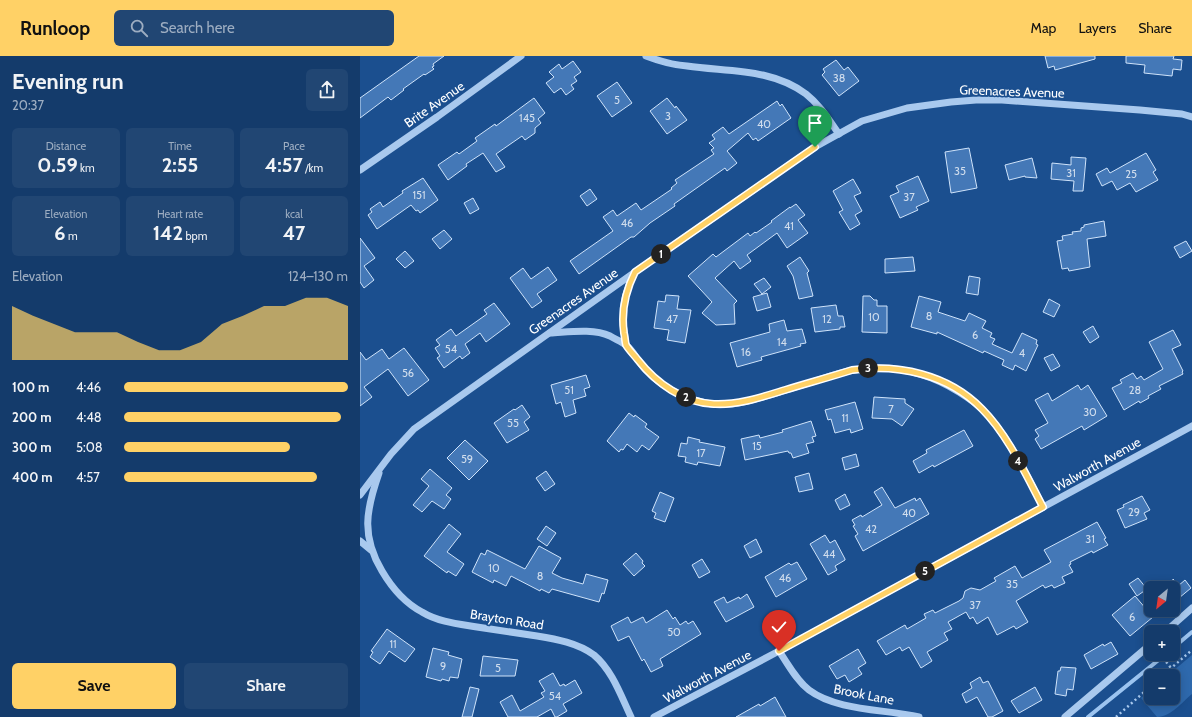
<!DOCTYPE html>
<html lang="en">
<head>
<meta charset="utf-8">
<style>
  body { margin:0; font-family:Cabin,sans-serif; background:#214673; color:#f1f3f6; height:100vh; display:flex; flex-direction:column; font-size:15px; white-space:nowrap }
  * { box-sizing:border-box; margin:0 }
  p { font-size:13px; color:#9dadc1 }
  .icon { flex:none; width:22px; height:22px; fill:none; stroke:currentColor; stroke-width:2; stroke-linecap:round; stroke-linejoin:round }
  .map { position:relative; flex:1; overflow:hidden }
  .drawer { display:flex; flex-direction:column; background:#143b6b; width:360px }
  .drawer>* { flex:none }
  .needle { width:26px; rotate:209deg }
  .buttons { position:absolute; left:784px; top:525px; display:grid; gap:8px }
  .buttons a { display:grid; place-items:center; width:36px; height:36px; border-radius:6px; background:#143b6b; box-shadow:0 2px 10px #0003,0 0 0 1px #33557e; font-size:20px }
  .pin { position:absolute; display:grid; place-items:center; width:34px; height:34px; color:#fff; margin:-41px -17px; border-radius:50% 50% 50% 0; rotate:-45deg; box-shadow:0 0 4px #0007 }
  .pin .icon { rotate:45deg }
  .km { position:absolute; width:20px; height:20px; margin:-10px; border-radius:50%; background:#222; color:#fff; font-size:11px; line-height:20px; text-align:center }
  .round { display:grid; place-items:center; flex:none; width:42px; height:42px; border-radius:6px; background:#214673 }
  .overview { display:flex; align-items:center; justify-content:space-between; height:68px; padding:0 12px }
  h1 { font-size:22px; font-weight:700; line-height:30px }
  .metrics { display:grid; grid-template-columns:repeat(3,1fr); gap:6px; height:68px; padding:4px 12px }
  .metrics div { display:grid; align-content:center; border-radius:6px; background:#214673; text-align:center }
  .metrics b { font-size:20px; font-weight:700 }
  .metrics small { font-size:11px; font-weight:400 }
  .metrics p { font-size:11px }
  .chart { height:112px; padding:8px 12px }
  .chart p { display:flex; justify-content:space-between }
  .chart svg { width:100%; height:72px; margin-top:4px; fill:#ffd166; opacity:.7 }
  .primary-button { display:flex; gap:8px; margin-top:auto; padding:8px 12px }
  .primary-button a { flex:1; height:46px; border-radius:6px; background:#ffd166; color:#111; font-size:16px; font-weight:700; line-height:46px; text-align:center }
  .primary-button a+a { background:#214673; color:#f1f3f6 }
  ul { padding:0 12px; list-style:none; font-size:13px }
  li { display:grid; grid-template-columns:64px 48px 1fr; align-items:center; height:30px }
  li i { height:10px; border-radius:5px; background:#ffd166 }
  header { display:flex; align-items:center; gap:24px; box-sizing:border-box; height:56px; padding:0 20px; background:#ffd166; color:#111 }
  header strong { font-size:19px }
  nav { display:flex; gap:22px; margin-inline-start:auto; font-size:14px }
  .search { width:280px; height:36px; background:#214673; display:flex; align-items:center; gap:10px; box-sizing:border-box; padding:0 14px; border-radius:6px; color:#9dadc1; font-size:15px }
  main { display:flex; flex:1; min-height:0 }
  .map>svg:first-child { display:block }
  .green { fill:#2e69ad }
  .lines { fill:none; stroke-linecap:round; stroke-linejoin:round }
  .stream { stroke:#9cc4f0; stroke-width:4 }
  .building { fill:#4478b7; stroke:#cfe3fa }
  .path { stroke:#a9c9ee; stroke-width:2.5; stroke-dasharray:2 3; stroke-linecap:butt }
  .minor { stroke:#a9c9ee; stroke-width:7 }
  .route-casing { stroke:#fff; stroke-width:8 }
  .route { stroke:#ffd166; stroke-width:5 }
  .labels { text-anchor:middle; stroke-width:3.5; stroke-linejoin:round; paint-order:stroke }
  .number-label { font-size:11px; fill:#d0dded }
  .street-label { font-size:13px; fill:#fff; stroke:#1b4f8f }
</style>
</head>
<body>
<header>
<strong>Runloop</strong>
<div class="search"><svg class="icon" aria-label="search" viewBox="0 0 24 24"><circle cx="10" cy="10" r="6"/><path d="M15 15l6 6"/></svg>Search here</div>
<nav><a>Map</a><a>Layers</a><a>Share</a></nav>
</header>
<main>
<section class="drawer">
<div class="overview"><div><h1>Evening run</h1><p>20:37</p></div><a class="round"><svg class="icon" aria-label="share" viewBox="0 0 24 24"><path d="M12 15V3M7 8l5-5 5 5M5 13v7h14v-7"/></svg></a></div>
<div class="metrics">
<div><p>Distance</p><b>0.59<small> km</small></b></div>
<div><p>Time</p><b>2:55</b></div>
<div><p>Pace</p><b>4:57<small> /km</small></b></div>
</div>
<div class="metrics">
<div><p>Elevation</p><b>6<small> m</small></b></div>
<div><p>Heart rate</p><b>142<small> bpm</small></b></div>
<div><p>kcal</p><b>47</b></div>
</div>
<div class="chart"><p><span>Elevation</span>124–130 m</p>
<svg viewBox="0 0 160 44" preserveAspectRatio="none"><path d="M0 44V11L10 17L20 22L30 27L40 27L50 27L60 33L70 38L80 38L90 33L100 22L110 17L120 11L130 11L140 6L150 6L160 11V44z"/></svg>
</div>
<ul>
<li><b>100 m</b>4:46<i style="width:100%"></i></li>
<li><b>200 m</b>4:48<i style="width:97%"></i></li>
<li><b>300 m</b>5:08<i style="width:74%"></i></li>
<li><b>400 m</b>4:57<i style="width:86%"></i></li>
</ul>
<div class="primary-button"><a>Save</a><a>Share</a></div>
</section>
<div class="map">
<svg width="832" height="661" viewBox="0 0 832 661">
  <rect width="100%" height="100%" fill="#1b4f8f"/>
  <path class="green" d="M832,599V638C822,646 811,661 797,661L781,642L791,634V642H813V620H807Z"/>
  <g class="lines">
    <g class="stream">
      <polyline points="813,592 832,576"/>
      <polyline points="728,661 806,598"/>
    </g>
  </g>
  <g class="building">
    <polygon points="59,0 84,0 73,8 74,10 72,11 74,13 65,19 64,18 43,33 44,34 31,44 28,41 0,62 0,42"/>
    <polygon points="685,0 735,0 735,3 695,14 694,10 688,12"/>
    <polygon points="766,0 814,0 813,3 822,4 821,14 813,13 812,20 784,17 785,9 766,7"/>
    <polygon points="476,4 484,14 488,11 499,25 479,40 462,19 465,16 463,13"/>
    <polygon points="213,5 221,16 214,21 217,25 211,29 214,33 206,39 201,32 194,37 186,27 194,21 189,16 199,8 202,13"/>
    <polygon points="257,26 272,47 252,61 237,40"/>
    <polygon points="174,42 185,57 178,63 181,67 175,72 175,77 165,84 162,80 136,98 145,111 136,116 123,97 106,108 107,110 88,124 78,109 97,96 99,98 117,85 115,82 135,68 136,70"/>
    <polygon points="307,42 315,52 316,50 327,64 307,78 290,55"/>
    <polygon points="417,45 420,50 422,48 431,62 398,85 396,82 393,84 388,77 367,95 377,107 367,115 365,112 314,148 315,150 290,167 274,181 271,181 219,218 210,205 253,175 243,161 253,154 257,160 276,147 281,154 312,133 311,132 317,127 315,124 354,98 351,94 354,92 349,87 355,83 352,79 363,71 369,78"/>
    <polygon points="609,92 617,132 591,137 585,96"/>
    <polygon points="786,97 796,114 793,116 798,124 776,136 770,127 757,134 752,125 742,130 736,118 747,112 750,117"/>
    <polygon points="711,101 726,102 723,135 713,135 714,125 691,123 692,107 711,109"/>
    <polygon points="672,102 677,122 665,121 665,120 649,124 645,109"/>
    <polygon points="558,120 569,145 556,151 558,154 540,162 530,140 539,136 536,130"/>
    <polygon points="63,122 78,144 60,157 58,154 56,155 51,149 17,173 8,159 12,156 10,153 20,146 23,151 43,137 42,135"/>
    <polygon points="493,123 501,137 494,140 502,155 495,159 500,168 490,174 479,156 483,154 473,135"/>
    <polygon points="230,133 237,143 227,150 220,140"/>
    <polygon points="113,142 119,153 110,158 104,147"/>
    <polygon points="436,148 445,159 438,164 448,177 427,192 417,177 387,199 391,205 380,213 374,205 355,222 377,245 374,248 375,268 356,269 342,257 352,246 328,220 353,198 356,201 388,177 390,180 395,176 396,177 412,166 411,165 430,151 430,152"/>
    <polygon points="744,165 746,180 727,183 730,211 709,215 708,212 702,213 697,185 703,184 702,180 713,178 712,176 721,175 721,172 724,171 724,169"/>
    <polygon points="84,174 92,183 80,193 72,183"/>
    <polygon points="0,182 15,202 4,210 14,224 4,232 0,226"/>
    <polygon points="826,185 832,195 820,202 814,191"/>
    <polygon points="45,195 54,205 45,212 36,203"/>
    <polygon points="440,201 449,215 447,217 453,240 439,243 433,220 427,210"/>
    <polygon points="553,201 555,215 525,217 525,203"/>
    <polygon points="188,211 197,224 177,238 182,245 172,252 150,222 163,212 171,223"/>
    <polygon points="609,220 620,222 618,239 606,237"/>
    <polygon points="404,222 411,231 402,238 394,228"/>
    <polygon points="407,237 411,251 397,255 393,241"/>
    <polygon points="306,239 319,240 317,253 331,254 325,287 307,284 309,274 294,272 298,245 305,246"/>
    <polygon points="503,240 510,240 514,244 517,244 517,250 527,250 527,277 502,276"/>
    <polygon points="559,240 581,246 578,256 605,265 609,257 626,265 622,272 632,277 630,281 635,283 632,288 652,297 662,277 677,284 676,288 678,289 666,315 655,309 653,314 642,309 644,304 624,295 623,297 577,276 577,278 551,271"/>
    <polygon points="689,243 700,249 694,261 683,256"/>
    <polygon points="134,247 150,268 126,286 120,277 105,288 110,297 102,303 100,300 84,312 77,302 80,300 75,292 80,289 76,284 91,273 96,280 127,258 124,254"/>
    <polygon points="476,249 478,260 483,260 485,271 480,271 480,273 455,276 451,252"/>
    <polygon points="424,264 427,275 442,273 446,287 440,288 441,290 401,301 402,304 377,311 370,287 410,276 409,268"/>
    <polygon points="733,270 739,281 730,287 723,276"/>
    <polygon points="813,274 821,289 812,293 823,315 822,316 823,318 799,330 801,333 788,340 789,342 780,347 779,345 764,354 752,332 762,327 760,324 773,317 777,323 781,320 784,324 803,313 789,286"/>
    <polygon points="44,292 69,324 48,340 28,313 4,331 12,341 0,350 0,296 6,304 22,293 29,303"/>
    <polygon points="693,298 700,310 691,315 684,302"/>
    <polygon points="226,319 230,331 224,333 226,340 213,344 216,357 205,361 201,346 196,348 191,329"/>
    <polygon points="718,329 721,334 728,329 747,360 724,374 722,370 681,393 675,383 679,380 675,374 688,367 675,344 688,337 692,345"/>
    <polygon points="514,341 545,343 545,347 554,353 542,370 532,363 512,362"/>
    <polygon points="495,346 503,373 491,377 490,373 475,377 471,363 468,364 465,354"/>
    <polygon points="162,349 170,361 164,366 169,374 147,387 134,367 154,353 155,354"/>
    <polygon points="269,357 274,361 275,359 287,368 285,371 299,381 289,394 282,389 277,396 267,388 263,394 261,393 259,396 247,385"/>
    <polygon points="451,365 456,380 452,381 454,386 446,388 449,397 433,402 431,397 429,397 428,395 385,404 381,383 399,379 400,382 423,376 422,374"/>
    <polygon points="604,374 613,390 574,411 573,409 559,417 553,405 567,397 566,394"/>
    <polygon points="328,381 340,384 339,386 365,391 360,410 338,406 337,409 325,406 326,401 318,400 321,387 327,388"/>
    <polygon points="105,384 128,405 109,424 87,402"/>
    <polygon points="496,398 499,410 485,414 482,402"/>
    <polygon points="70,413 92,432 86,439 91,443 84,453 72,445 62,456 53,449 69,430 61,423"/>
    <polygon points="186,415 195,428 185,435 176,422"/>
    <polygon points="449,417 453,433 439,436 435,421"/>
    <polygon points="522,431 535,452 555,442 556,445 560,442 569,458 503,495 495,480 498,478 493,470 495,469 492,464 501,459 502,461 522,449 514,436"/>
    <polygon points="300,436 314,442 305,466 294,462 296,457 292,455"/>
    <polygon points="485,438 490,449 480,454 475,444"/>
    <polygon points="782,440 790,454 784,457 787,463 765,472 757,454 764,451 763,449"/>
    <polygon points="737,466 746,482 744,483 748,489 733,497 732,495 710,506 711,508 709,509 713,516 702,521 705,527 694,532 692,529 685,532 683,529 656,545 668,566 656,573 654,570 637,579 628,561 617,568 613,561 610,563 606,556 588,566 592,573 584,577 588,584 567,596 572,605 561,612 549,591 542,595 540,591 526,599 517,585 545,569 547,573 566,562 564,558 573,554 575,557 599,545 603,542 605,535 611,532 620,534 636,525 634,522 655,510 662,522 691,506 684,494"/>
    <polygon points="89,468 101,478 87,496 104,508 96,520 88,515 87,517 64,500"/>
    <polygon points="186,470 196,477 187,490 177,483"/>
    <polygon points="465,479 470,487 475,484 485,503 485,504 475,510 477,514 468,519 450,488"/>
    <polygon points="396,483 402,496 390,502 384,490"/>
    <polygon points="179,490 201,502 192,517 202,522 223,528 226,518 248,524 244,538 242,537 239,546 192,533 189,537 181,533 180,535 151,520 146,530 134,524 133,527 112,516 121,497 125,499 127,494 165,513"/>
    <polygon points="276,497 283,505 282,507 285,510 274,520 263,508"/>
    <polygon points="342,503 350,516 339,522 332,509"/>
    <polygon points="437,506 447,523 416,541 405,521 429,507 431,509"/>
    <polygon points="778,522 787,533 777,540 769,528"/>
    <polygon points="813,523 818,530 825,524 831,532 813,547"/>
    <polygon points="387,538 394,551 366,566 354,546 364,541 367,547 379,541 380,543"/>
    <polygon points="775,540 793,561 770,580 752,559"/>
    <polygon points="307,554 313,563 315,561 320,569 326,565 328,568 333,565 341,578 300,603 303,610 291,616 284,603 282,605 269,580 258,585 251,570 268,561 271,567 283,561 286,567"/>
    <polygon points="27,573 55,593 45,606 29,595 20,608 10,601 13,596 11,595"/>
    <polygon points="751,586 758,598 731,613 724,599 743,588 744,590"/>
    <polygon points="73,592 89,596 88,599 102,603 98,622 90,621 89,625 82,623 81,625 66,621"/>
    <polygon points="498,593 506,607 498,612 502,618 489,626 485,619 477,623 469,610"/>
    <polygon points="123,600 158,604 155,620 120,620"/>
    <polygon points="701,611 716,612 713,634 707,633 706,640 695,638 698,615 700,615"/>
    <polygon points="193,617 200,630 204,628 205,630 215,624 222,637 203,648 207,655 197,661 195,661 191,653 177,661 148,661 140,646 152,639 160,655 184,641 181,637 185,635 179,625"/>
    <polygon points="620,621 623,627 628,625 643,655 632,661 628,661 617,641 606,647 602,638 612,632 610,627"/>
    <polygon points="110,631 119,633 112,661 102,661"/>
    <polygon points="675,631 682,644 659,657 651,645"/>
    <polygon points="415,641 426,661 376,661 399,648 400,650"/>
  </g>
  <g class="lines">
    <g class="path">
      <polyline points="800,598 811,612"/>
      <polyline points="802,620 832,594"/>
      <polyline points="756,661 791,630"/>
    </g>
    <g class="minor">
      <path d="M286,0C299,5 313,9 327,10C368,16 411,12 446,38C460,49 469,64 479,78"/>
      <polyline points="0,114 77,61 161,0"/>
      <path d="M190,277C209,276 233,272 250,280C255,283 262,286 266,289C274,295 278,306 285,313C302,332 325,343 351,348C376,352 415,337 439,330C457,325 476,317 494,314C531,308 567,316 599,336C607,341 616,347 623,354C649,381 666,418 683,451"/>
      <path d="M266,289C261,261 261,244 274,218"/>
      <path d="M19,417C6,454 1,480 22,515C32,532 45,547 62,556C78,566 99,568 117,571C137,574 157,577 177,580C196,583 218,587 234,599C252,614 261,640 271,661"/>
      <polyline points="0,439 31,398 54,373 275,216 455,91 502,65 547,52 591,46 616,44 642,44 780,54 822,58 832,61"/>
      <polyline points="0,485 11,494"/>
      <polyline points="805,576 832,552"/>
      <path d="M419,595C428,608 436,624 449,634C477,655 525,653 559,661"/>
      <polyline points="294,661 419,595 832,370"/>
      <polyline points="705,661 791,588"/>
    </g>
  </g>
  <g class="lines">
    <g class="route-casing">
      <path id="route" d="M419,595L683,451C666,419 648,379 622,353C588,318 539,308 492,314C470,321 448,327 425,334C402,341 379,349 354,348C324,347 296,327 278,304C274,299 269,294 266,289C265,286 265,281 264,277C261,256 265,236 275,216L455,91"/>
    </g>
    <use href="#route" class="route"/>
  </g>
  <g class="labels">
    <g class="number-label">
      <text x="479" y="26">38</text>
      <text x="257" y="48">5</text>
      <text x="308" y="64">3</text>
      <text x="167" y="66">145</text>
      <text x="404" y="72">40</text>
      <text x="600" y="119">35</text>
      <text x="711" y="121">31</text>
      <text x="771" y="122">25</text>
      <text x="59" y="143">151</text>
      <text x="549" y="145">37</text>
      <text x="267" y="171">46</text>
      <text x="429" y="174">41</text>
      <text x="569" y="264">8</text>
      <text x="514" y="265">10</text>
      <text x="312" y="267">47</text>
      <text x="467" y="267">12</text>
      <text x="615" y="283">6</text>
      <text x="422" y="290">14</text>
      <text x="91" y="297">54</text>
      <text x="386" y="300">16</text>
      <text x="662" y="301">4</text>
      <text x="48" y="321">56</text>
      <text x="209" y="338">51</text>
      <text x="775" y="338">28</text>
      <text x="531" y="357">7</text>
      <text x="730" y="360">30</text>
      <text x="485" y="366">11</text>
      <text x="153" y="371">55</text>
      <text x="397" y="394">15</text>
      <text x="341" y="401">17</text>
      <text x="107" y="407">59</text>
      <text x="774" y="460">29</text>
      <text x="549" y="461">40</text>
      <text x="511" y="477">42</text>
      <text x="730" y="487">31</text>
      <text x="469" y="502">44</text>
      <text x="134" y="516">10</text>
      <text x="180" y="524">8</text>
      <text x="425" y="526">46</text>
      <text x="652" y="532">35</text>
      <text x="615" y="553">37</text>
      <text x="772" y="565">6</text>
      <text x="314" y="580">50</text>
      <text x="33" y="592">11</text>
      <text x="83" y="614">9</text>
      <text x="138" y="616">5</text>
      <text x="195" y="644">54</text>
    </g>
    <g class="street-label">
      <text transform="translate(652 35) rotate(2)" y="5">Greenacres Avenue</text>
      <text transform="translate(74 48) rotate(-35)" y="5">Brite Avenue</text>
      <text transform="translate(213 245) rotate(-35)" y="5">Greenacres Avenue</text>
      <text transform="translate(737 408) rotate(-29)" y="5">Walworth Avenue</text>
      <text transform="translate(147 563) rotate(9)" y="5">Brayton Road</text>
      <text transform="translate(347 620) rotate(-28)" y="5">Walworth Avenue</text>
      <text transform="translate(504 638) rotate(11)" y="5">Brook Lane</text>
    </g>
  </g>
</svg>
<div class="buttons">
<a><svg class="needle" viewBox="-14 -14 28 28"><path d="M0-13l5 13h-10z" fill="#e53935"/><path d="M0 13l5-13h-10z" fill="#9dadc1"/></svg></a>
<a>+</a>
<a>−</a>
</div>
<div class="pin" style="left:455px;top:91px;background:#1e9e55"><svg class="icon" aria-label="arrive" viewBox="0 0 24 24"><path d="M6 21V4h12l-3 4 3 4H6"/></svg></div>
<div class="pin" style="left:419px;top:595px;background:#d93025"><svg class="icon" aria-label="check" viewBox="0 0 24 24"><path d="M5 12l5 5 9-10"/></svg></div>
<b class="km" style="left:301px;top:198px">1</b>
<b class="km" style="left:326px;top:341px">2</b>
<b class="km" style="left:508px;top:312px">3</b>
<b class="km" style="left:658px;top:405px">4</b>
<b class="km" style="left:565px;top:515px">5</b>
</div>
</main>
</body>
</html>
